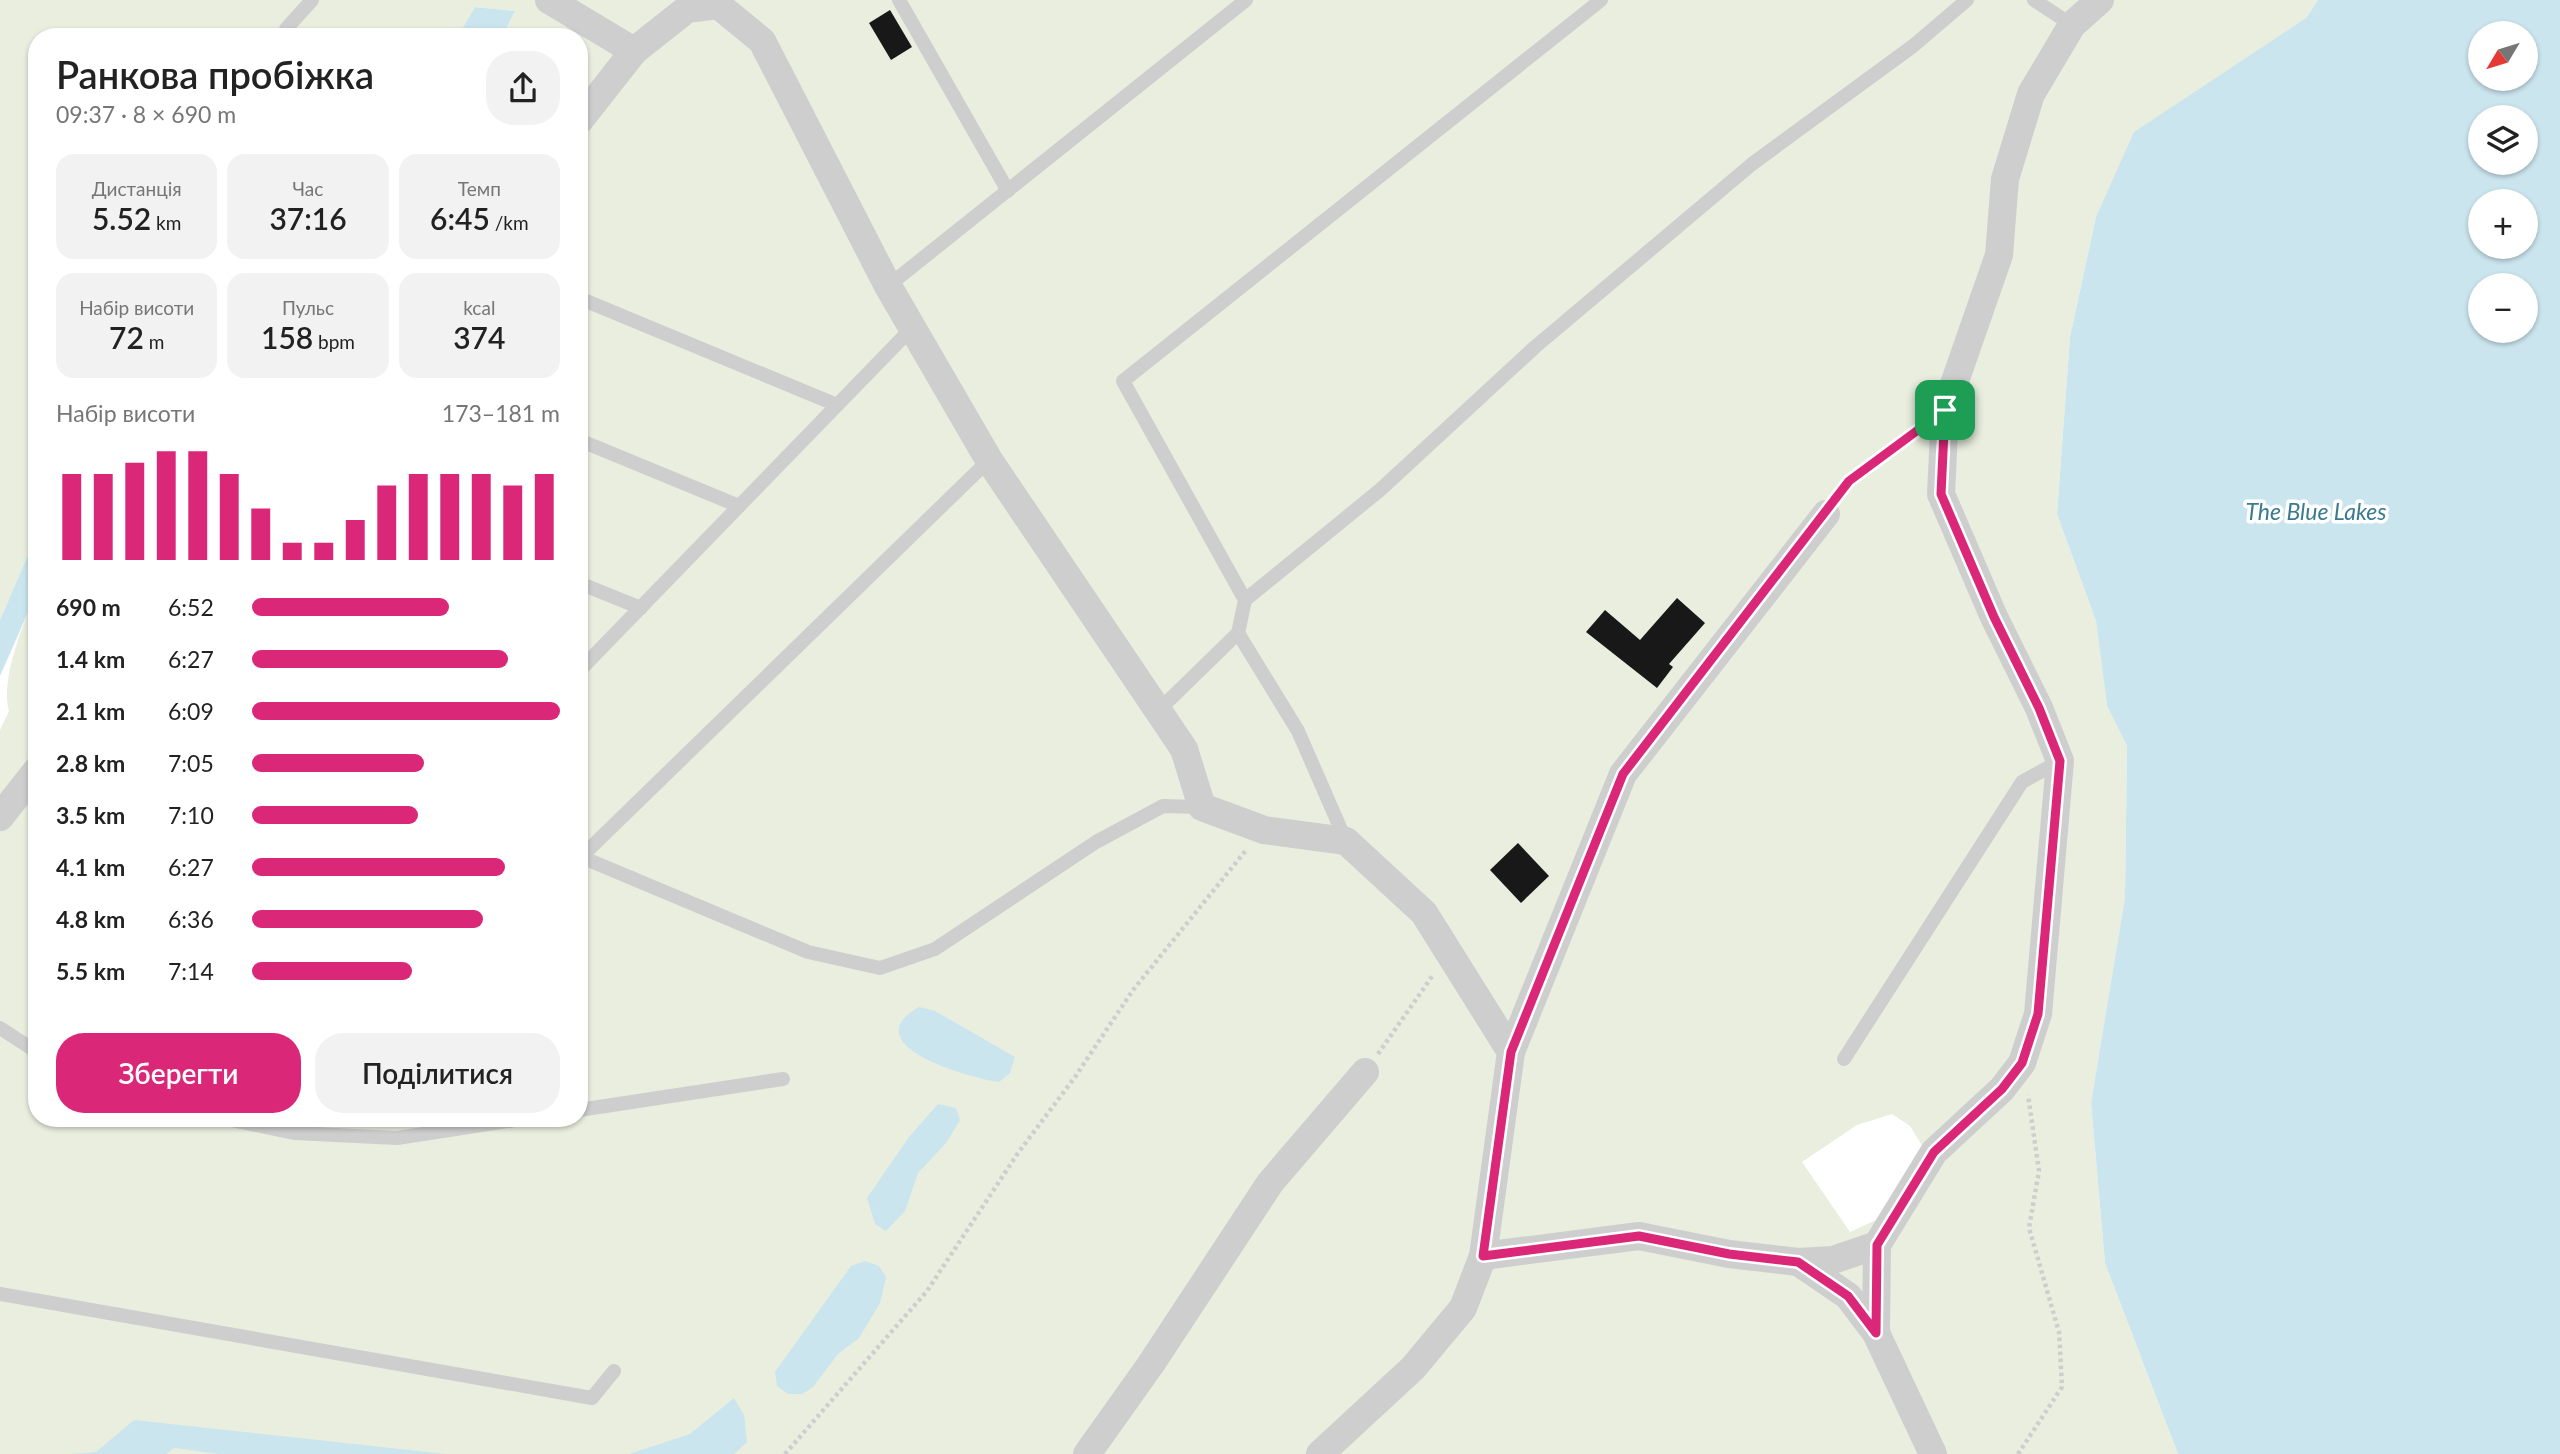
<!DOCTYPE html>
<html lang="uk">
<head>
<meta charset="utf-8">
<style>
  body { margin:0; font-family:Lato,sans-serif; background:#f2f2f2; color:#222; height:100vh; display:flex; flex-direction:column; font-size:26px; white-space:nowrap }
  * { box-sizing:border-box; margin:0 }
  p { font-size:23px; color:#767676 }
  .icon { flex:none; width:38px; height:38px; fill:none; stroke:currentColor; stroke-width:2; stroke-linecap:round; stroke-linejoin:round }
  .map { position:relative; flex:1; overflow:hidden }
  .side { position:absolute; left:28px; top:28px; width:560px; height:1099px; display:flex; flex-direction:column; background:#fff; border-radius:28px; box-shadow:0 2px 5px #0004 }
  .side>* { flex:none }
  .needle { width:46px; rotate:232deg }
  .buttons { position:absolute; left:2468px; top:21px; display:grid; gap:14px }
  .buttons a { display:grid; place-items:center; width:70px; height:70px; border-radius:50%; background:#fff; box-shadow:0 2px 5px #0004; font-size:35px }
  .pin { position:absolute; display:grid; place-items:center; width:60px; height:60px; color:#fff; margin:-30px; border-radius:14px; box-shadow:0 4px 10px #0006 }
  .round { display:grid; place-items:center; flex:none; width:74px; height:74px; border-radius:28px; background:#f2f2f2 }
  .summary { display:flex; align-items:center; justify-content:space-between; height:119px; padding:0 28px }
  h1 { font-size:38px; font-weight:600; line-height:52px }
  .metrics { display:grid; grid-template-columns:repeat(3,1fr); gap:10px; height:119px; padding:7px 28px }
  .metrics div { display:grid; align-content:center; border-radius:18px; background:#f2f2f2; text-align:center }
  .metrics b { font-size:30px; font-weight:600 }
  .metrics small { font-size:19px; font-weight:400 }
  .metrics p { font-size:19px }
  .chart { height:196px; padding:14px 28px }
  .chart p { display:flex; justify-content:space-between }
  .chart svg { width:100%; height:126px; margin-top:7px; stroke:#db2777; stroke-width:6 }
  .action { display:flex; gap:14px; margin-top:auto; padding:14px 28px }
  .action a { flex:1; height:80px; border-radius:28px; background:#db2777; color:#fff; font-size:28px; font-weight:600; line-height:80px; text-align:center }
  .action a+a { background:#f2f2f2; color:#222 }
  ul { padding:0 28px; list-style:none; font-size:23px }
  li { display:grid; grid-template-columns:112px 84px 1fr; align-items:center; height:52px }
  li i { height:18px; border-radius:9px; background:#db2777 }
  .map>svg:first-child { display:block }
  .green { fill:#e9eedf; fill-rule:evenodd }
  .water { fill:#cbe5ee; fill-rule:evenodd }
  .building { fill:#181818 }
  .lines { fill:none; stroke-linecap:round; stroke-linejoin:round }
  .path { stroke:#cecece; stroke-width:4.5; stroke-dasharray:3.5 3.5; stroke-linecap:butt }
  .service { stroke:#cecece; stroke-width:14 }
  .minor { stroke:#cecece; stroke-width:28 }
  .route-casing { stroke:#fff; stroke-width:14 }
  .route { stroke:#db2777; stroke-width:9 }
  .labels { text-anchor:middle; stroke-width:7; stroke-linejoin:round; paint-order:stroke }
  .water-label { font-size:23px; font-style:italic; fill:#3a7b8f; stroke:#fff }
</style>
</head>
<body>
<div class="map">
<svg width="2560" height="1454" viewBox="0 0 2560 1454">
  <rect width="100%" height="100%" fill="#fff"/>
  <path class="green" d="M0,0H2318L2306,18L2096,217L2070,337L2057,514L2096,621L2107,706L2127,746L2125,897L2091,1103L2105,1263L2178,1454H0V730L9,711C0,681 23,623 37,592V1118H579V37H502L515,11L475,7L457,37H37V534L0,620ZM1892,1114L1910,1126L1923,1147L1876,1220L1850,1232L1802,1162L1857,1125Z"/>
  <g class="water">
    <path d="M2318,0H2560V1454H2178L2105,1263L2091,1103L2125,897L2127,746L2107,706L2096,621L2057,514L2070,337L2096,217L2134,132L2306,18ZM2525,33V79H2480V33ZM2525,117V163H2480V117ZM2480,201H2525V247H2480ZM2525,285V331H2480V285Z"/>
    <polygon points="475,7 515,11 502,37 457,37"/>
    <polygon points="37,534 37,592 0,676 0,620"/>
    <path d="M919,1007L935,1011L1015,1057L1010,1073L999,1082C970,1078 852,1045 919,1007Z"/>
    <polygon points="938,1104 956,1108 960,1120 946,1143 918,1173 905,1211 886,1231 875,1224 867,1198 909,1137"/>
    <polygon points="865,1261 879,1266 886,1277 880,1303 859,1338 838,1354 813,1387 802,1394 788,1394 777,1386 775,1372 851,1266"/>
    <polygon points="734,1398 744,1415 747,1442 734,1454 629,1454 690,1434"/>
    <polygon points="134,1420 446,1454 220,1454 174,1448 166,1454 71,1454 96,1452"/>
  </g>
  <g class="building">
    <polygon points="890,10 912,47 891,60 869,23"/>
    <polygon points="1677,598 1705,623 1669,664 1673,667 1657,688 1586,632 1605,610 1640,640"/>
    <polygon points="1518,843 1549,876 1521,903 1490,870"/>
  </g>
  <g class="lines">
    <g class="path">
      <polyline points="1839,496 1849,481 1920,428"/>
      <polyline points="1378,1054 1433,975"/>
      <polyline points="785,1454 927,1291 1018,1153 1075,1077 1133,990 1247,849"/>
      <polyline points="2018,1454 2062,1387 2059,1332 2029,1228 2039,1171 2028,1095"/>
    </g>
    <g class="service">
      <polyline points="899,0 1008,191"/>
      <polyline points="2034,0 2072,25"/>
      <polyline points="286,29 312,0"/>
      <polyline points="888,286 1246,0"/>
      <polyline points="579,298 837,405"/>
      <polyline points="579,440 739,506"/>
      <polyline points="579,583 641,608"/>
      <polyline points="1245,600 1380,490 1535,347 1752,164 1913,46 1967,0"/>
      <polyline points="1238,633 1298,731 1346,841"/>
      <polyline points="579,671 912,328"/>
      <polyline points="1158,711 1238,633 1245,600 1123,381 1601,0"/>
      <polyline points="579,856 808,952 880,968 935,949 1096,842 1163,806 1202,807"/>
      <polyline points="581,857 989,460"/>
      <polyline points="0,1028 37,1052"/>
      <polyline points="1844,1059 2022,782 2060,761"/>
      <polyline points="579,1110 783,1079"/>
      <polyline points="222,1118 294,1133 397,1138 528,1118"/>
      <polyline points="0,1294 592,1398 614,1371"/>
    </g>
    <g class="minor">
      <polyline points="549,0 634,51"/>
      <polyline points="579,121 634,51 687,9 718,5 762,41 888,286 989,460 1184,749 1202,807 1264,830 1346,841 1424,913 1511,1052"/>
      <polyline points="0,817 37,770"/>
      <polyline points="1483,1256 1639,1236 1729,1254 1798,1262 1833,1260 1877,1245 1934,1152 2002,1089 2022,1063 2038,1014 2060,761 2039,708 1994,617 1941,494 1945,410 1999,255 2005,179 2031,94 2072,25 2100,0"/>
      <polyline points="1798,1262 1848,1296 1876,1333 1933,1454"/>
      <polyline points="1876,1333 1877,1245"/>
      <polyline points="1087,1454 1151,1364 1270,1183 1365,1072"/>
      <polyline points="1320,1454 1413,1368 1463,1308 1483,1256 1511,1052 1623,774 1826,514"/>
    </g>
  </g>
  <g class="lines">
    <g class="route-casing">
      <polygon id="route" points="1945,410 1941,494 1994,617 2039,708 2060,761 2038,1014 2022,1063 2002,1089 1934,1152 1877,1245 1876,1333 1848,1296 1798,1262 1729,1254 1639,1236 1483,1256 1511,1052 1623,774 1849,481"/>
    </g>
    <use href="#route" class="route"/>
  </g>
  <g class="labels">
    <g class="water-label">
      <text x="2316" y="520">The Blue Lakes</text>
    </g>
  </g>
</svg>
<div class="buttons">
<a><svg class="needle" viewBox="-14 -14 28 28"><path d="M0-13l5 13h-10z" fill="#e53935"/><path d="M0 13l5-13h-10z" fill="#767676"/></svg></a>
<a><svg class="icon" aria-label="layers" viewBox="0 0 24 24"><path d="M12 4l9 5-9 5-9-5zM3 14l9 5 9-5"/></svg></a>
<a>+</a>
<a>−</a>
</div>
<div class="pin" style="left:1945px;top:410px;background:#1e9e55"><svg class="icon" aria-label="arrive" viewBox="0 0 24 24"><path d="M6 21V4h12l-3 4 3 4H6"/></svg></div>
<section class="side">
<div class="summary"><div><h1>Ранкова пробіжка</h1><p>09:37 · 8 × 690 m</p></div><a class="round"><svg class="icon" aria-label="share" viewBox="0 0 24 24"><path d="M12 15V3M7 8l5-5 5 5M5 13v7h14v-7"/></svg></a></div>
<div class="metrics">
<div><p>Дистанція</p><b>5.52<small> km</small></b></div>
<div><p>Час</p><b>37:16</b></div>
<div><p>Темп</p><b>6:45<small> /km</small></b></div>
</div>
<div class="metrics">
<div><p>Набір висоти</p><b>72<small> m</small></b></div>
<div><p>Пульс</p><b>158<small> bpm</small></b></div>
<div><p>kcal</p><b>374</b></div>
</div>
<div class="chart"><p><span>Набір висоти</span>173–181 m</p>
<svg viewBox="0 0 160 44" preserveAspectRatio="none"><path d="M5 44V14M15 44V14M25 44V10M35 44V6M45 44V6M55 44V14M65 44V26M75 44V38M85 44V38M95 44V30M105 44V18M115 44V14M125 44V14M135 44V14M145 44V18M155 44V14"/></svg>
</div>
<ul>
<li><b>690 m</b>6:52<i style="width:64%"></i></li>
<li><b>1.4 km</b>6:27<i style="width:83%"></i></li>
<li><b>2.1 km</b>6:09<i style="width:100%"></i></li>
<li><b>2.8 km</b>7:05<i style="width:56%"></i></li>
<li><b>3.5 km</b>7:10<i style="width:54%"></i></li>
<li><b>4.1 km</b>6:27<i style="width:82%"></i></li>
<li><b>4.8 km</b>6:36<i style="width:75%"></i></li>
<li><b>5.5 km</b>7:14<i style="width:52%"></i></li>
</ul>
<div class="action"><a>Зберегти</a><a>Поділитися</a></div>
</section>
</div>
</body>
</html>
